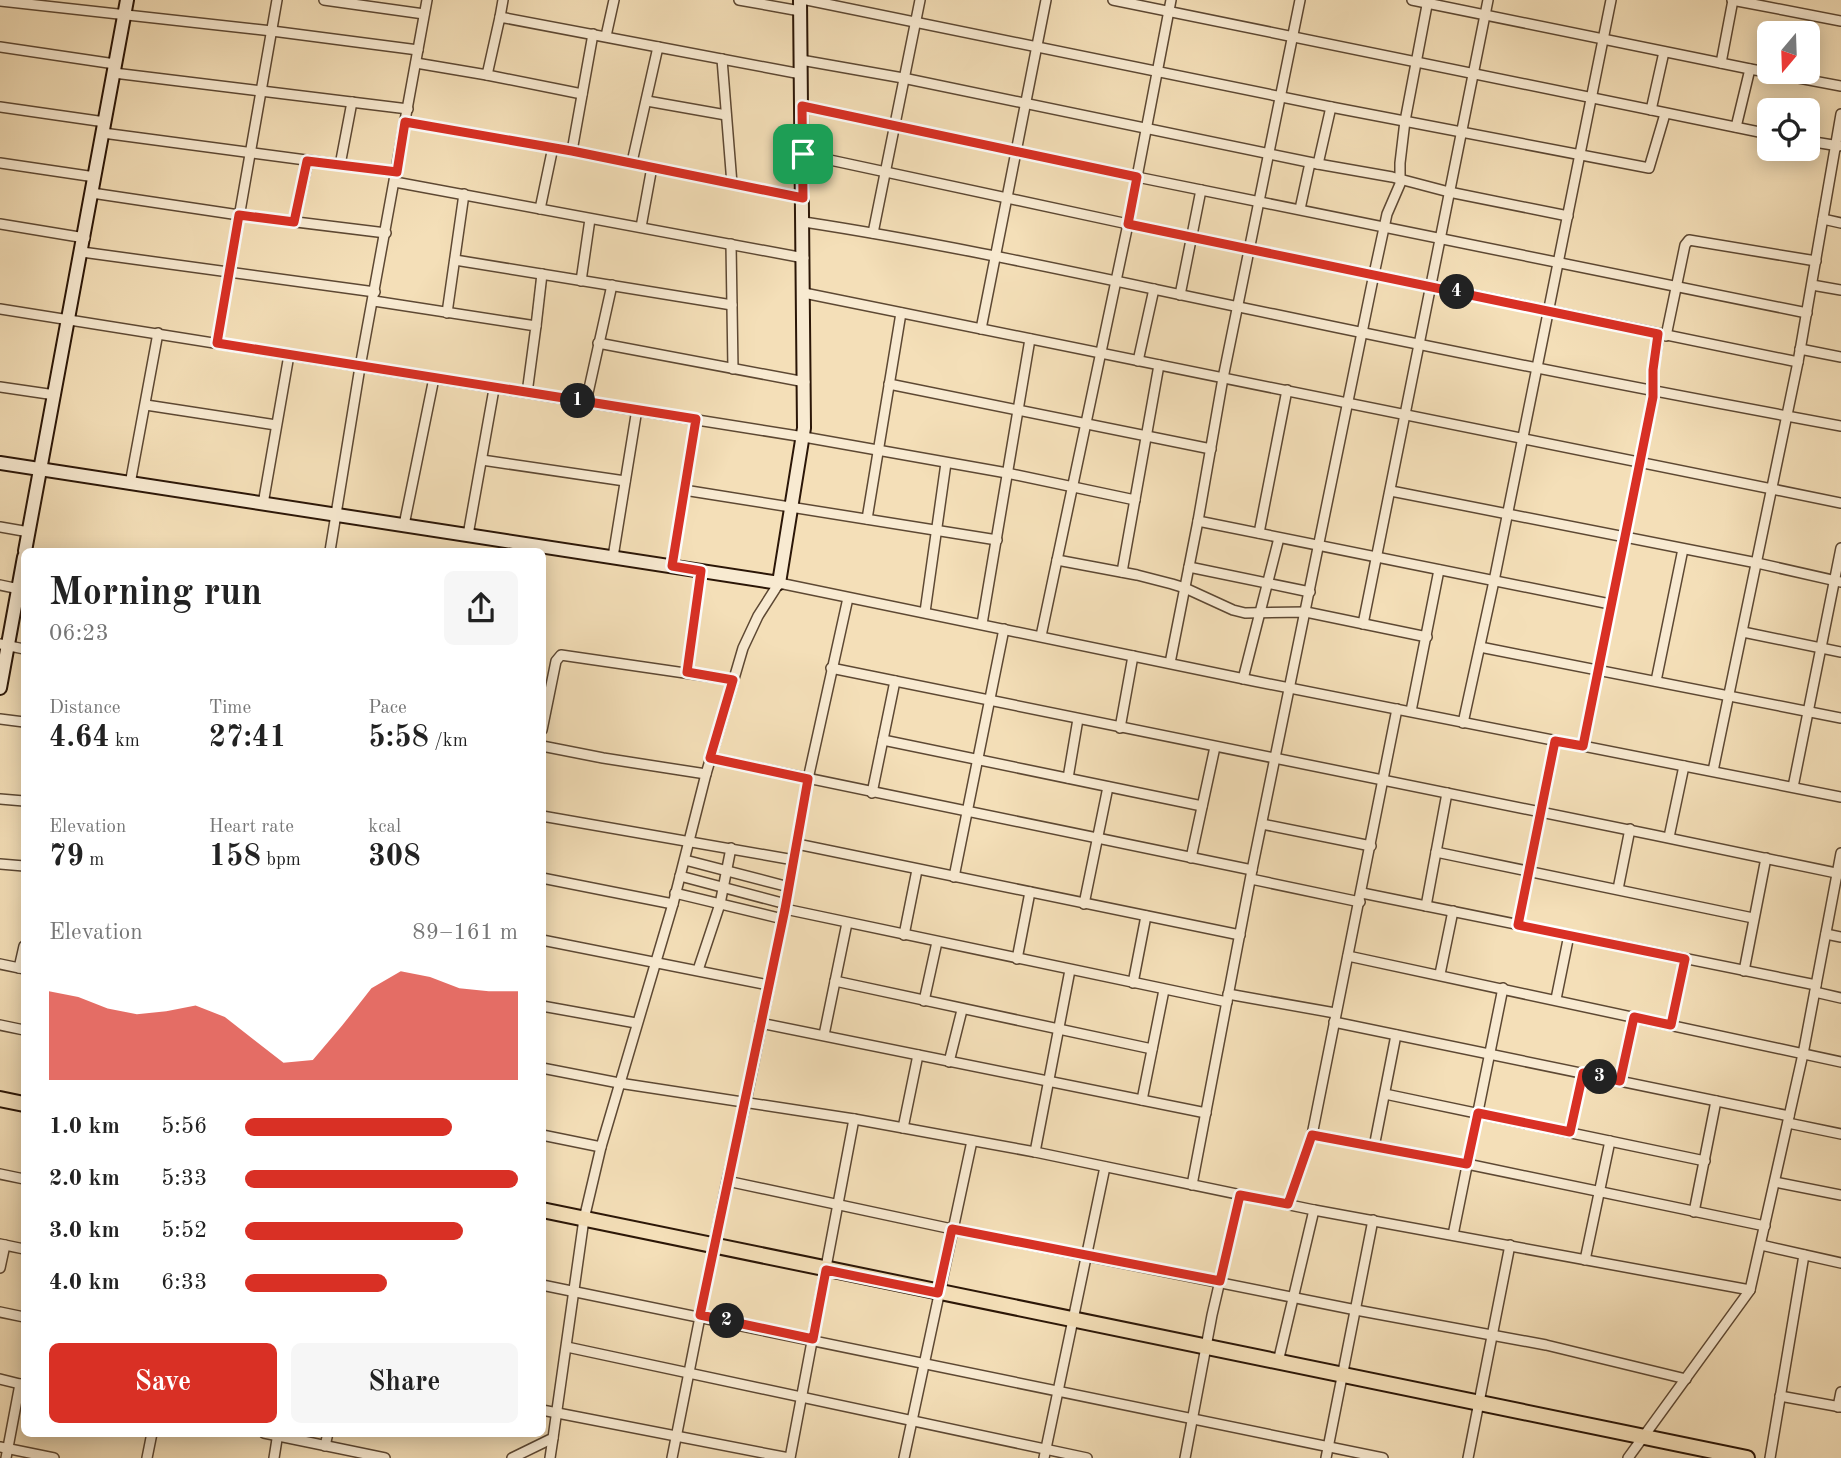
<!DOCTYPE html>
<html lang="en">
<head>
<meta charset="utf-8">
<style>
  body { margin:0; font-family:"Old Standard TT",serif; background:#f6f6f6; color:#222; height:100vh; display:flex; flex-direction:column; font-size:26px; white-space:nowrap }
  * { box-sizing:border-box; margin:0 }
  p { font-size:23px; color:#767676 }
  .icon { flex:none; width:38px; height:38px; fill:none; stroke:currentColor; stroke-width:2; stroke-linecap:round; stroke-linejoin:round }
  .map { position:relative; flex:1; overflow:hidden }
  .details { position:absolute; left:21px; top:548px; width:525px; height:889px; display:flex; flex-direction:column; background:#fff; border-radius:10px; box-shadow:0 4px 18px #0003 }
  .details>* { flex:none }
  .needle { width:46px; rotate:199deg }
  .controls { position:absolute; left:1757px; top:21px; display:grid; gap:14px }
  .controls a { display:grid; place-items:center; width:63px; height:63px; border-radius:10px; background:#fff; box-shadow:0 4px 18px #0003; font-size:35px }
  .pin { position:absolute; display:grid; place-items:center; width:60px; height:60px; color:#fff; margin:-30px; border-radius:14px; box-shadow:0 4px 10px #0006 }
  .km { position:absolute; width:35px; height:35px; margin:-18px; border-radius:50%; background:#222; color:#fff; font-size:19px; line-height:35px; text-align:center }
  .round { display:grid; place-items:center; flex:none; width:74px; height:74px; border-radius:10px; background:#f6f6f6 }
  .head { display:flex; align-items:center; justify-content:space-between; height:119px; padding:0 28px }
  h1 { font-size:38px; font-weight:700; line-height:52px }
  .metrics { display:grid; grid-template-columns:repeat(3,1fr); gap:10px; height:119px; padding:7px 28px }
  .metrics div { display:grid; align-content:center }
  .metrics b { font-size:30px; font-weight:700 }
  .metrics small { font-size:19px; font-weight:400 }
  .metrics p { font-size:19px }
  .chart { height:196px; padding:14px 28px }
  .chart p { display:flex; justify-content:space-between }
  .chart svg { width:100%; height:126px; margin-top:7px; fill:#d93025; opacity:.7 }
  .cta { display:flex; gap:14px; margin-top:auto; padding:14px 28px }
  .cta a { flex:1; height:80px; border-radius:10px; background:#d93025; color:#fff; font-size:28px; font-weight:700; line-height:80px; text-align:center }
  .cta a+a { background:#f6f6f6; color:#222 }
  ul { padding:0 28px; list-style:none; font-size:23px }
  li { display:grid; grid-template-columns:112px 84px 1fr; align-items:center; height:52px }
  li i { height:18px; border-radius:9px; background:#d93025 }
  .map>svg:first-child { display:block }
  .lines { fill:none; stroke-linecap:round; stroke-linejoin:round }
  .street-casing { stroke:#5d4833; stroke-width:12 }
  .secondary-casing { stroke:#2b1607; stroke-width:16 }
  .primary-casing { stroke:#2b1607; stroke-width:18 }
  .street { stroke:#f8ead1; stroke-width:9 }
  .secondary { stroke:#f8ead1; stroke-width:12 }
  .primary { stroke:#f4dfb8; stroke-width:14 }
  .route-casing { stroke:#fff; stroke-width:14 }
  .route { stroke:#d93025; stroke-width:9 }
</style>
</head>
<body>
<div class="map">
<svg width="1841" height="1458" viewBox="0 0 1841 1458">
  <rect width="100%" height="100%" fill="#f4dfb8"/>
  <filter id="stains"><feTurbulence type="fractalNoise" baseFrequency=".00286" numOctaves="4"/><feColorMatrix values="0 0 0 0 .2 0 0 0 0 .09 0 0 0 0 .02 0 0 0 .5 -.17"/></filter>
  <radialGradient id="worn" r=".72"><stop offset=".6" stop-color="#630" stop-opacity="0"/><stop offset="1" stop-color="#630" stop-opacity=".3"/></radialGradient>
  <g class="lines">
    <g class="street-casing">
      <g id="street">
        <polyline points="324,0 424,14"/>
        <polyline points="739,0 800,11"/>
        <polyline points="807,0 1331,107 1649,168 1665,114"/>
        <polyline points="1113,0 1769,134"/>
        <polyline points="1412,0 1750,69 1841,86"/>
        <polyline points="1732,0 1841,21"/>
        <polyline points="0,1 272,31 418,50"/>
        <polyline points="500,17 503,0"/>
        <polyline points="606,36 614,0"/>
        <polyline points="0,47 115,64"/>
        <polyline points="722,59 732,184"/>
        <polyline points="801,60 903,78 1318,164 1392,177 1449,192 1568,216"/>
        <polyline points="416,63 487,75 500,17 658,47"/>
        <polyline points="1721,63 1733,0"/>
        <polyline points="114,73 408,109"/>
        <polyline points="487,75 582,94"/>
        <polyline points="647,101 726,115"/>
        <polyline points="802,106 1137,177 1807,313"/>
        <polyline points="0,107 105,122"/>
        <polyline points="1651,110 1664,52"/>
        <polyline points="406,122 572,151 803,198"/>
        <polyline points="1736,127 1750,69"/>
        <polyline points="103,133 396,172"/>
        <polyline points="1808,141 1839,146"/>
        <polyline points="572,151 593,34"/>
        <polyline points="802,154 1128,224 1798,362"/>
        <polyline points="632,162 658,47 801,74"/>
        <polyline points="0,163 95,177"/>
        <polyline points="1318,164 1331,107"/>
        <polyline points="340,165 352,102"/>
        <polyline points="395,182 804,258"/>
        <polyline points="92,193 239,215 386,233"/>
        <polyline points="540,209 553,147"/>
        <polyline points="1300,209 1310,163"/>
        <polyline points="1823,219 1841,223"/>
        <polyline points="294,222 308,161"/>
        <path d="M804,222C961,246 1117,282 1273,314C1462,354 1651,391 1841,426"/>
        <polyline points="0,224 85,238"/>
        <polyline points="641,227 652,167"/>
        <polyline points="873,233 920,0"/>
        <polyline points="731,244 733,369"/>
        <polyline points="82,252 375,292"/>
        <polyline points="455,260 732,305"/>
        <polyline points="581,281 590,219"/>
        <polyline points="1812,285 1841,290"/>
        <polyline points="804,293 1841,503"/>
        <polyline points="1180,295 1201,190"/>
        <polyline points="374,301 536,326 527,393"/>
        <polyline points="0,309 804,437 1007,473 1135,500"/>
        <polyline points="447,313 464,194"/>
        <polyline points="536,326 542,274"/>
        <polyline points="981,329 1046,0"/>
        <polyline points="1666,336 1685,245 1689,240 1816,261"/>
        <polyline points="217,343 277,0"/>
        <polyline points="598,343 805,382"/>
        <polyline points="1800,349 1841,357"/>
        <polyline points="1138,361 1154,289"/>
        <polyline points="889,384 1211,449"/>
        <polyline points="0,387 55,395"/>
        <polyline points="586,402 612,285"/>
        <polyline points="146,405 276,425"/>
        <polyline points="482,460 625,481"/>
        <polyline points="130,484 158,333"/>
        <polyline points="684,490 997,540"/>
        <polyline points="1391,491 1757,563 1841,582"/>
        <polyline points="263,504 289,355"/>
        <polyline points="867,519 901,313"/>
        <polyline points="1198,521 1610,604"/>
        <polyline points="404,525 434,378"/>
        <polyline points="0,527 29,532"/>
        <polyline points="1259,533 1287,390"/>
        <polyline points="468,535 494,389"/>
        <polyline points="330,551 360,367 427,0"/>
        <polyline points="613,557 637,409"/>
        <polyline points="1057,560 1137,575 1172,584 1185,588 1233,610 1245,613 1306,612 1427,637"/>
        <polyline points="672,566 696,419"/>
        <polyline points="1189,567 1310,592"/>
        <polyline points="1122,572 1159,365"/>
        <polyline points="0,585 19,589"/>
        <polyline points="925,612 946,463"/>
        <polyline points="982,624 1030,339"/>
        <polyline points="1363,624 1488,0"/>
        <polyline points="1743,632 1841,652"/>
        <polyline points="1041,636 1128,224 1171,0"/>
        <polyline points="0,644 24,649"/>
        <polyline points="1480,647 1841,718"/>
        <polyline points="1170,663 1198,521 1223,378 1300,0"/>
        <path d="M831,668C1168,738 1505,803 1841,874"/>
        <polyline points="687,672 701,571"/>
        <polyline points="1243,679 1279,538"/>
        <polyline points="1656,681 1683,549"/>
        <polyline points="1411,711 1439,570"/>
        <polyline points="0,719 24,722"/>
        <polyline points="1463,723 1494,581 1611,0"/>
        <polyline points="1120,728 1133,656"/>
        <polyline points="542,730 556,661 561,655 733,680"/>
        <polyline points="883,740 1202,806"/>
        <polyline points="542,746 603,758 706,774"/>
        <polyline points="1583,746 1653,397 1653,370 1659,334"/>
        <polyline points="710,758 1252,870"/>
        <polyline points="1713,771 1798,362 1841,114"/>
        <polyline points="1068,778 1078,719"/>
        <polyline points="1793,787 1841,548"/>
        <polyline points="872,793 895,681"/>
        <polyline points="0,799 24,801"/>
        <polyline points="542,816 794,860"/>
        <polyline points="1262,824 1371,846"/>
        <polyline points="1669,837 1684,766"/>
        <polyline points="797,844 1240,935"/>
        <polyline points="1436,852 1753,918"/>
        <polyline points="1191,858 1215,747"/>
        <polyline points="685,860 789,887"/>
        <polyline points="0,864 24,866"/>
        <polyline points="680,876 786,904"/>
        <polyline points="954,877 1004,629"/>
        <polyline points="542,878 673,904"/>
        <polyline points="1251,879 1360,902"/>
        <polyline points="1618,889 1630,829"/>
        <polyline points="675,893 783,919"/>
        <polyline points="1362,893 1816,985"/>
        <polyline points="1084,904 1108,787"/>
        <polyline points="1426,906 1447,793"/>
        <polyline points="785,909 1227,1002"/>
        <polyline points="1518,925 1555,741"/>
        <polyline points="1826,934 1841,937"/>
        <polyline points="904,935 917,870"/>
        <polyline points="542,940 768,985"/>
        <polyline points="1348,956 1841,1062"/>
        <polyline points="1017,959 1030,892"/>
        <polyline points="0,964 24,969"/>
        <polyline points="19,968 24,946"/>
        <polyline points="698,970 720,904 731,848"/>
        <polyline points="1744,971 1766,858"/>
        <polyline points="1440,974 1453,911"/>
        <polyline points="835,981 1152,1049"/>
        <polyline points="1133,983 1146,916"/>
        <polyline points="1815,992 1841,998"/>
        <polyline points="1228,994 1335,1013"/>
        <polyline points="1556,999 1569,935"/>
        <polyline points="924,1001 937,942"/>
        <polyline points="542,1006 636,1023"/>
        <polyline points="1334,1022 1789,1116"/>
        <polyline points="760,1023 1206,1113"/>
        <polyline points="0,1025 24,1030"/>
        <polyline points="1671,1025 1685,959"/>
        <polyline points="824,1035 847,923"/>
        <polyline points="949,1062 962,1010"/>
        <polyline points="542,1068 619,1083 854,1119 1035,1152 1314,1210 1750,1290"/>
        <polyline points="1620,1081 1634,1017"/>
        <polyline points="1385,1094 1705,1161"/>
        <polyline points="1142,1100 1164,990"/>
        <polyline points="1788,1123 1841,1134"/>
        <polyline points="903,1128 918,1055"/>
        <polyline points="1570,1132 1583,1073"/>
        <polyline points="542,1135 601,1147"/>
        <polyline points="1312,1135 1467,1164 1765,1226"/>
        <polyline points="1374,1147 1396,1035"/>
        <polyline points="1035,1152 1070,970"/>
        <polyline points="0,1174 24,1179"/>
        <polyline points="727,1181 952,1229 1356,1310 1546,1345 1686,1379"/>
        <polyline points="1775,1182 1841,1195"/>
        <polyline points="1192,1185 1252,870 1374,274 1387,214 1400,184 1400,163 1405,121 1428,0"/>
        <polyline points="1288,1204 1312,1135 1397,709"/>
        <polyline points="1694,1212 1716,1101"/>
        <polyline points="1453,1235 1503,988"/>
        <polyline points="0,1244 24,1249"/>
        <polyline points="1761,1245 1841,1263"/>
        <polyline points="1585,1260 1610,1141"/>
        <polyline points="0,1268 5,1245"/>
        <polyline points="542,1285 1383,1458"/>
        <polyline points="0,1312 24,1317"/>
        <polyline points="567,1347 1087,1458"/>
        <polyline points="1278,1362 1314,1210"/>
        <polyline points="0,1379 24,1385"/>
        <polyline points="1780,1396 1841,1407"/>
        <polyline points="1838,1407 1841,1392"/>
        <polyline points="542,1410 789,1458"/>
        <polyline points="264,1433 385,1458"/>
        <polyline points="325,1446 328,1433"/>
        <polyline points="0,1447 54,1458"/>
        <polyline points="6,1458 20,1384"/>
        <polyline points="147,1458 152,1433"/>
        <polyline points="274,1458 278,1433"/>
        <polyline points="512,1458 553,1438 584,1219 601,1147 673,904 706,774 743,648 758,616 779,583 1254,681 1841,797"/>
        <polyline points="550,1458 553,1438"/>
        <polyline points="672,1458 727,1181 746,1101 785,909 808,779 848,598"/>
        <polyline points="790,1458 854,1119"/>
        <polyline points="904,1458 972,1141"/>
        <polyline points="1044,1458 1105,1167"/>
        <polyline points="1185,1458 1212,1315 1240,1195"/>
        <polyline points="1326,1458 1373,1220"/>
        <polyline points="1468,1458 1510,1245"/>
        <polyline points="1628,1458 1750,1290 1803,1054 1841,853"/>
        <polyline points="1770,1458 1804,1255"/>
      </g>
    </g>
    <g class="secondary-casing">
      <g id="secondary">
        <polyline points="0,463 779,583 804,428 800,0"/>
        <polyline points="25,551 127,0"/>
        <polyline points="0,688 24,557"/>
      </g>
    </g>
    <g class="primary-casing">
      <g id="primary">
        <polyline points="0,1099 24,1104"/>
        <polyline points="542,1210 1747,1458"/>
      </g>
    </g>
    <use href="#street" class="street"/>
    <use href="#secondary" class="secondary"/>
    <use href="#primary" class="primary"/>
  </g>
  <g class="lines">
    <g class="route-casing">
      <polygon id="route" points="802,106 1137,177 1128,224 1658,334 1653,370 1653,397 1583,746 1555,741 1518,925 1685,959 1671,1025 1634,1017 1620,1081 1583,1073 1570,1132 1478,1113 1467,1164 1312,1135 1288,1204 1240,1195 1220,1281 952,1229 938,1293 826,1270 813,1339 700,1315 785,909 808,779 710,758 733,680 687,672 701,571 672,566 696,419 217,343 239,215 294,222 307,161 397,172 405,122 572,151 803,198"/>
    </g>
    <use href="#route" class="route"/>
  </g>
  <rect width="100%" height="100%" filter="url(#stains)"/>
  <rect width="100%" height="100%" fill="url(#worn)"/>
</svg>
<div class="controls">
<a><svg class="needle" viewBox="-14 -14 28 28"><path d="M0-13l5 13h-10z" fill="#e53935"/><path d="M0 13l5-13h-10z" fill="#767676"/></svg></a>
<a><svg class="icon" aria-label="locate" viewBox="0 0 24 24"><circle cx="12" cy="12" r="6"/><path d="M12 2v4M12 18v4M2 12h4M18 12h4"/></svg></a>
</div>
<div class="pin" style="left:803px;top:154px;background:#1e9e55"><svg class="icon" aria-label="arrive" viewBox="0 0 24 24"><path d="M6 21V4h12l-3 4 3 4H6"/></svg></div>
<b class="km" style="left:578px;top:401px">1</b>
<b class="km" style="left:727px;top:1321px">2</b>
<b class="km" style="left:1600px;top:1077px">3</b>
<b class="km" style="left:1457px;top:292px">4</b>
<section class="details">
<div class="head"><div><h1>Morning run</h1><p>06:23</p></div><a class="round"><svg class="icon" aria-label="share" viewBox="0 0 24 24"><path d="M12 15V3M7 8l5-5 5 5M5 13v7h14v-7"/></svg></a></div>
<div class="metrics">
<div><p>Distance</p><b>4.64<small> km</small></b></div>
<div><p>Time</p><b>27:41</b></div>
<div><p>Pace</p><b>5:58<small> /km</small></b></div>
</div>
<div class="metrics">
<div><p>Elevation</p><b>79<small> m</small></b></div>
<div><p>Heart rate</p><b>158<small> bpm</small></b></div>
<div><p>kcal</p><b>308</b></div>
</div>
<div class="chart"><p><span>Elevation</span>89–161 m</p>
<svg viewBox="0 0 160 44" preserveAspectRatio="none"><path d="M0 44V13L10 15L20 19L30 21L40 20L50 18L60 22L70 30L80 38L90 37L100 25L110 12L120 6L130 8L140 12L150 13L160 13V44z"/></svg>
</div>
<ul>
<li><b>1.0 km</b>5:56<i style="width:76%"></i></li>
<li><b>2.0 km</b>5:33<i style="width:100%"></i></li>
<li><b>3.0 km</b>5:52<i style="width:80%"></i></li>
<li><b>4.0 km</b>6:33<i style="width:52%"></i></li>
</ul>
<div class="cta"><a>Save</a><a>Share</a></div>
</section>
</div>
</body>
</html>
